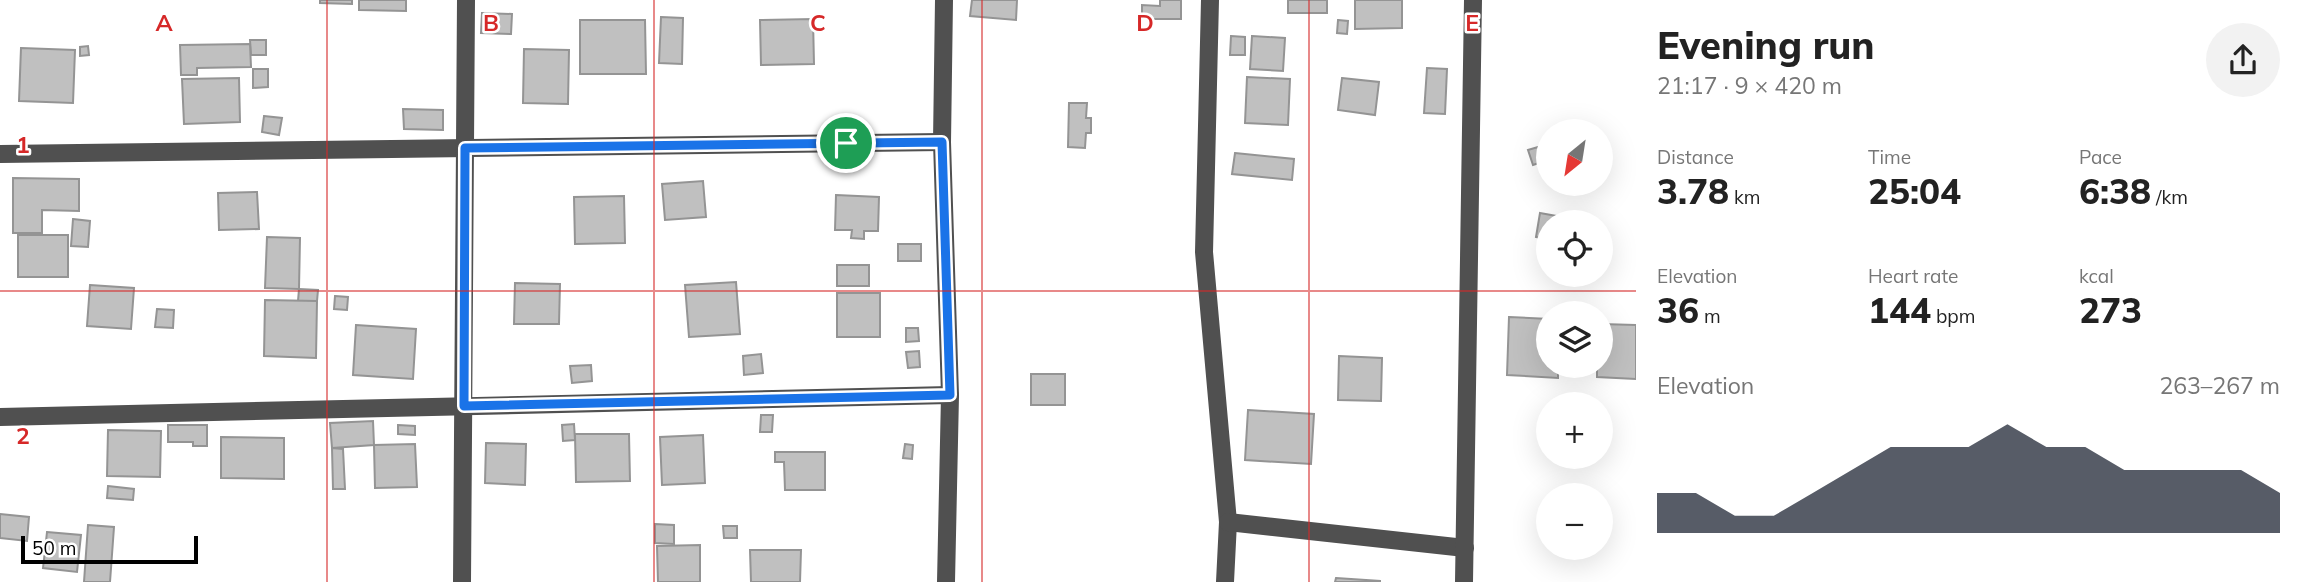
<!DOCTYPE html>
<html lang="en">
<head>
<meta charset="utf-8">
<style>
  body { margin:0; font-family:Mulish,sans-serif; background:#f2f2f2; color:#222; height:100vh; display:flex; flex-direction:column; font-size:26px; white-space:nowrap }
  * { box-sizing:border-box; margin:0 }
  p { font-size:23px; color:#767676 }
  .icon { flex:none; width:38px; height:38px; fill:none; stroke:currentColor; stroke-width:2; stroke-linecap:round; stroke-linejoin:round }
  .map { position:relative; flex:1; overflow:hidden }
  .side { display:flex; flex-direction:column; background:#fff; width:665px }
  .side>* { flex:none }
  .needle { width:46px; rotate:210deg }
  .buttons { position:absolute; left:1536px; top:119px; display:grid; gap:14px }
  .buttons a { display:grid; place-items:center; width:77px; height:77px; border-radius:50%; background:#fff; box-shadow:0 7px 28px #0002; font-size:35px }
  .scale { position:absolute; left:21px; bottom:18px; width:177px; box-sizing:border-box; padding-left:7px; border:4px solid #000; border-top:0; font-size:19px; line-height:24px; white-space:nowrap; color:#000; -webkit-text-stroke:5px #fff; paint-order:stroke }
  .pin { position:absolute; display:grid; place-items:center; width:60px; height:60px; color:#fff; margin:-30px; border:4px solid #fff; border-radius:50%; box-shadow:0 2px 7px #0007 }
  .round { display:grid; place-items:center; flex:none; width:74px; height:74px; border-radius:37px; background:#f2f2f2 }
  .head { display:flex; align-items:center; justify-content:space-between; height:119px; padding:0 21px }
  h1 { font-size:38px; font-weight:800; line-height:52px }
  .figures { display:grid; grid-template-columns:repeat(3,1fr); gap:10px; height:119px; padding:7px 21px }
  .figures div { display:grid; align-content:center }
  .figures b { font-size:35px; font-weight:800 }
  .figures small { font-size:19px; font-weight:400 }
  .figures p { font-size:19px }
  .chart { height:196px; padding:14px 21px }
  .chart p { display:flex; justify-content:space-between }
  .chart svg { width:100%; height:126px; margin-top:7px; fill:#111827; opacity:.7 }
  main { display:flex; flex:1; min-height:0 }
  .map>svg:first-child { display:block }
  .building { fill:#c0c0c0; stroke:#949494; stroke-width:2 }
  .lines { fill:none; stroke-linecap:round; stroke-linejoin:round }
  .minor { stroke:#505050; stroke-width:18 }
  .route-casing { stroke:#fff; stroke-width:14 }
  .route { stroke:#1a73e8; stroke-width:9 }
  .grid { fill:none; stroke:#d62828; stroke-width:2; stroke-opacity:0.55 }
  .grid-label { font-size:23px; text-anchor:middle; font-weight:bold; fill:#d62828; stroke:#fff; stroke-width:5; stroke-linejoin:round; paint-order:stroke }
</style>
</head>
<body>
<main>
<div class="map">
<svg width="1636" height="582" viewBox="0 0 1636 582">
  <rect width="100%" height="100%" fill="#fff"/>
  <g class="building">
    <polygon points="320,0 352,0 352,4 320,3"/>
    <polygon points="359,0 406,0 406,11 359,10"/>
    <polygon points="972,0 1017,0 1016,20 970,16"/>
    <polygon points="1160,0 1181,0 1181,19 1142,19 1142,5 1160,6"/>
    <rect x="1288" y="0" width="39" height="13"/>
    <polygon points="1355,0 1402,0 1402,28 1355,29"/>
    <polygon points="482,13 512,14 511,34 481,33"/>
    <polygon points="661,17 683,18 682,64 659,63"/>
    <polygon points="813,19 814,64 761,65 760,20"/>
    <polygon points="580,20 645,20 646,74 580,74"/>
    <polygon points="1338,20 1348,21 1347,34 1337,33"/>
    <polygon points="1231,36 1245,37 1245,55 1230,55"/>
    <polygon points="1252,36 1285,38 1283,71 1250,69"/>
    <polygon points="250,40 266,40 266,55 251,55"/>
    <polygon points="250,44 251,67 197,68 197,75 181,75 180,45"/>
    <polygon points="88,46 89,55 80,56 80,47"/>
    <polygon points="21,48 75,50 73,103 19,101"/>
    <polygon points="524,49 569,50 568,104 523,103"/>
    <polygon points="1427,68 1447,69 1445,114 1424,113"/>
    <polygon points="253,69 268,69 268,87 253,88"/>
    <polygon points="1247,77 1290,79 1288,125 1245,123"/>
    <polygon points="239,78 240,122 184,124 182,79"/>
    <polygon points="1342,78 1379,82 1375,115 1338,110"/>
    <polygon points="1069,103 1087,103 1086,118 1091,118 1091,133 1086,133 1085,148 1068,147"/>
    <polygon points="403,109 443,110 443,130 404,129"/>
    <polygon points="264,116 282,118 279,135 262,132"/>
    <polygon points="1538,147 1542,162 1533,165 1528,150"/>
    <polygon points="1235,153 1294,159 1292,180 1232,174"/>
    <polygon points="13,178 79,179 79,211 42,210 42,233 13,233"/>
    <polygon points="703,181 706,217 665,220 662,184"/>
    <polygon points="257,192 259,229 219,230 218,193"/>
    <polygon points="836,195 879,197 878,231 864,231 864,239 851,238 852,230 835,230"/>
    <polygon points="624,196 625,243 575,244 574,197"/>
    <polygon points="1540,213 1590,222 1592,222 1549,222 1549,240 1536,237"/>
    <polygon points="73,219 90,221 88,247 71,246"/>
    <rect x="18" y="235" width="50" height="42"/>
    <polygon points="267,237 300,238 299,289 265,288"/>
    <rect x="898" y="244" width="23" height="17"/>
    <rect x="837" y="265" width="32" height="21"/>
    <polygon points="736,282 740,334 689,337 685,285"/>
    <polygon points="515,283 560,284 559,324 514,324"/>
    <polygon points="90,285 134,288 131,329 87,326"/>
    <polygon points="299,289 318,290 317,301 298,301"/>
    <rect x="837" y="293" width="43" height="44"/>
    <polygon points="335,296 348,297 347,310 334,309"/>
    <polygon points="265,300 317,301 316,358 264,356"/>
    <polygon points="157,309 174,310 173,328 155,327"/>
    <polygon points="1509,317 1549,319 1549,366 1558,366 1558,378 1507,375"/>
    <polygon points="1601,324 1636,325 1636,379 1597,377 1597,366 1601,366"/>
    <polygon points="356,325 416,329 413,379 353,375"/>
    <polygon points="906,328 918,328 919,341 906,342"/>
    <polygon points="919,351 920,367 908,368 906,352"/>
    <polygon points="761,354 763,373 744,375 743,356"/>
    <polygon points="1339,356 1382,358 1381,401 1338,400"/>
    <polygon points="591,365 592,381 572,383 570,366"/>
    <rect x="1031" y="374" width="34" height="31"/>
    <polygon points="1248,410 1314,414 1311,464 1245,460"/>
    <polygon points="761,415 773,415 772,432 760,432"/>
    <polygon points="373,421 374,445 332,448 330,423"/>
    <polygon points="574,424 575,440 563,441 562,425"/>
    <polygon points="168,425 207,425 207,446 193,446 193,442 168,442"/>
    <polygon points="398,425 415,426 415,435 398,434"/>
    <polygon points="108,430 161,431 160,477 107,476"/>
    <polygon points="575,434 629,434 630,481 576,482"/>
    <polygon points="703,435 705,483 662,485 660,437"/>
    <polygon points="221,437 284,438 284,479 221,478"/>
    <polygon points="486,443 526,444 525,485 485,483"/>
    <polygon points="415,444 417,487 375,488 374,445"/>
    <polygon points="905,444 913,445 912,459 903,458"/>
    <polygon points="332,448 343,449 345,489 333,489"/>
    <polygon points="775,452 825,452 825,490 785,490 784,462 775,462"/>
    <polygon points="108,486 134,489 133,500 107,498"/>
    <polygon points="0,514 29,517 27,541 0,538"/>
    <polygon points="655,524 674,525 674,544 655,543"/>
    <polygon points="88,525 114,527 110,582 84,582"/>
    <polygon points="723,526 737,526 737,538 724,538"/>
    <polygon points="47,532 81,535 77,572 43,568"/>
    <polygon points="700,545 700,582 658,582 657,546"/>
    <polygon points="750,550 801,550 800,582 751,582"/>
    <polygon points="1336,578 1380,581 1380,582 1335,582"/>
  </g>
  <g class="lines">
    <g class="minor">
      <polyline points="944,0 942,142 950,395 946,582"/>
      <polyline points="1210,0 1204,252 1228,522 1225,582"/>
      <polyline points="0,154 942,142"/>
      <polyline points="0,417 950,395"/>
      <polyline points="1228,522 1465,548"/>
      <polyline points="462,582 466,0"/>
      <polyline points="1464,582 1473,0"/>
    </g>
  </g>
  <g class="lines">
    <g class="route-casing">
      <polygon id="route" points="942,142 950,395 464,406 465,148"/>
    </g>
    <use href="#route" class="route"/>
  </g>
  <path class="grid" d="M327,0V582M654,0V582M982,0V582M1309,0V582M0,291H1636"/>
  <g class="grid-label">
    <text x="164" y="31">A</text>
    <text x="491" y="31">B</text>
    <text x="818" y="31">C</text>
    <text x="1145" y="31">D</text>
    <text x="1472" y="31">E</text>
    <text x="23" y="153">1</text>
    <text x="23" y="444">2</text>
  </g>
</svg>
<div class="buttons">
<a><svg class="needle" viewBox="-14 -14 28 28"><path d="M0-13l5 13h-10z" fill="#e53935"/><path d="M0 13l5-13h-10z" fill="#767676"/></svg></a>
<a><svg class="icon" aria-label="locate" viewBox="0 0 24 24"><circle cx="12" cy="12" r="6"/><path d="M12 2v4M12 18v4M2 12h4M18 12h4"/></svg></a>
<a><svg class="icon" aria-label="layers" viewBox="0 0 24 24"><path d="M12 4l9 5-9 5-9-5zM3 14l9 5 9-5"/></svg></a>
<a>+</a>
<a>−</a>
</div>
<div class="scale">50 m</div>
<div class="pin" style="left:846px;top:143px;background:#1e9e55"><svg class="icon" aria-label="arrive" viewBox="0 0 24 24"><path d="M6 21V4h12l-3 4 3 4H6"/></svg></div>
</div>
<section class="side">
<div class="head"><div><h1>Evening run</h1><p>21:17 · 9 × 420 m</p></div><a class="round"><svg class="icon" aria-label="share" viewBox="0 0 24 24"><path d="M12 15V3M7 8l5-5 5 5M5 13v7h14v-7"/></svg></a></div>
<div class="figures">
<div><p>Distance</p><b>3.78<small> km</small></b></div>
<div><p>Time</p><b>25:04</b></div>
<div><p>Pace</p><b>6:38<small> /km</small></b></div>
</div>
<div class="figures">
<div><p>Elevation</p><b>36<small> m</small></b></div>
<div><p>Heart rate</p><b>144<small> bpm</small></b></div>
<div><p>kcal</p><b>273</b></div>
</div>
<div class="chart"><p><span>Elevation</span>263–267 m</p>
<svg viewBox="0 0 160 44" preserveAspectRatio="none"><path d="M0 44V30L10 30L20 38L30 38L40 30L50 22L60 14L70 14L80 14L90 6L100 14L110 14L120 22L130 22L140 22L150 22L160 30V44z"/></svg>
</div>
</section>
</main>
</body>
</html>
